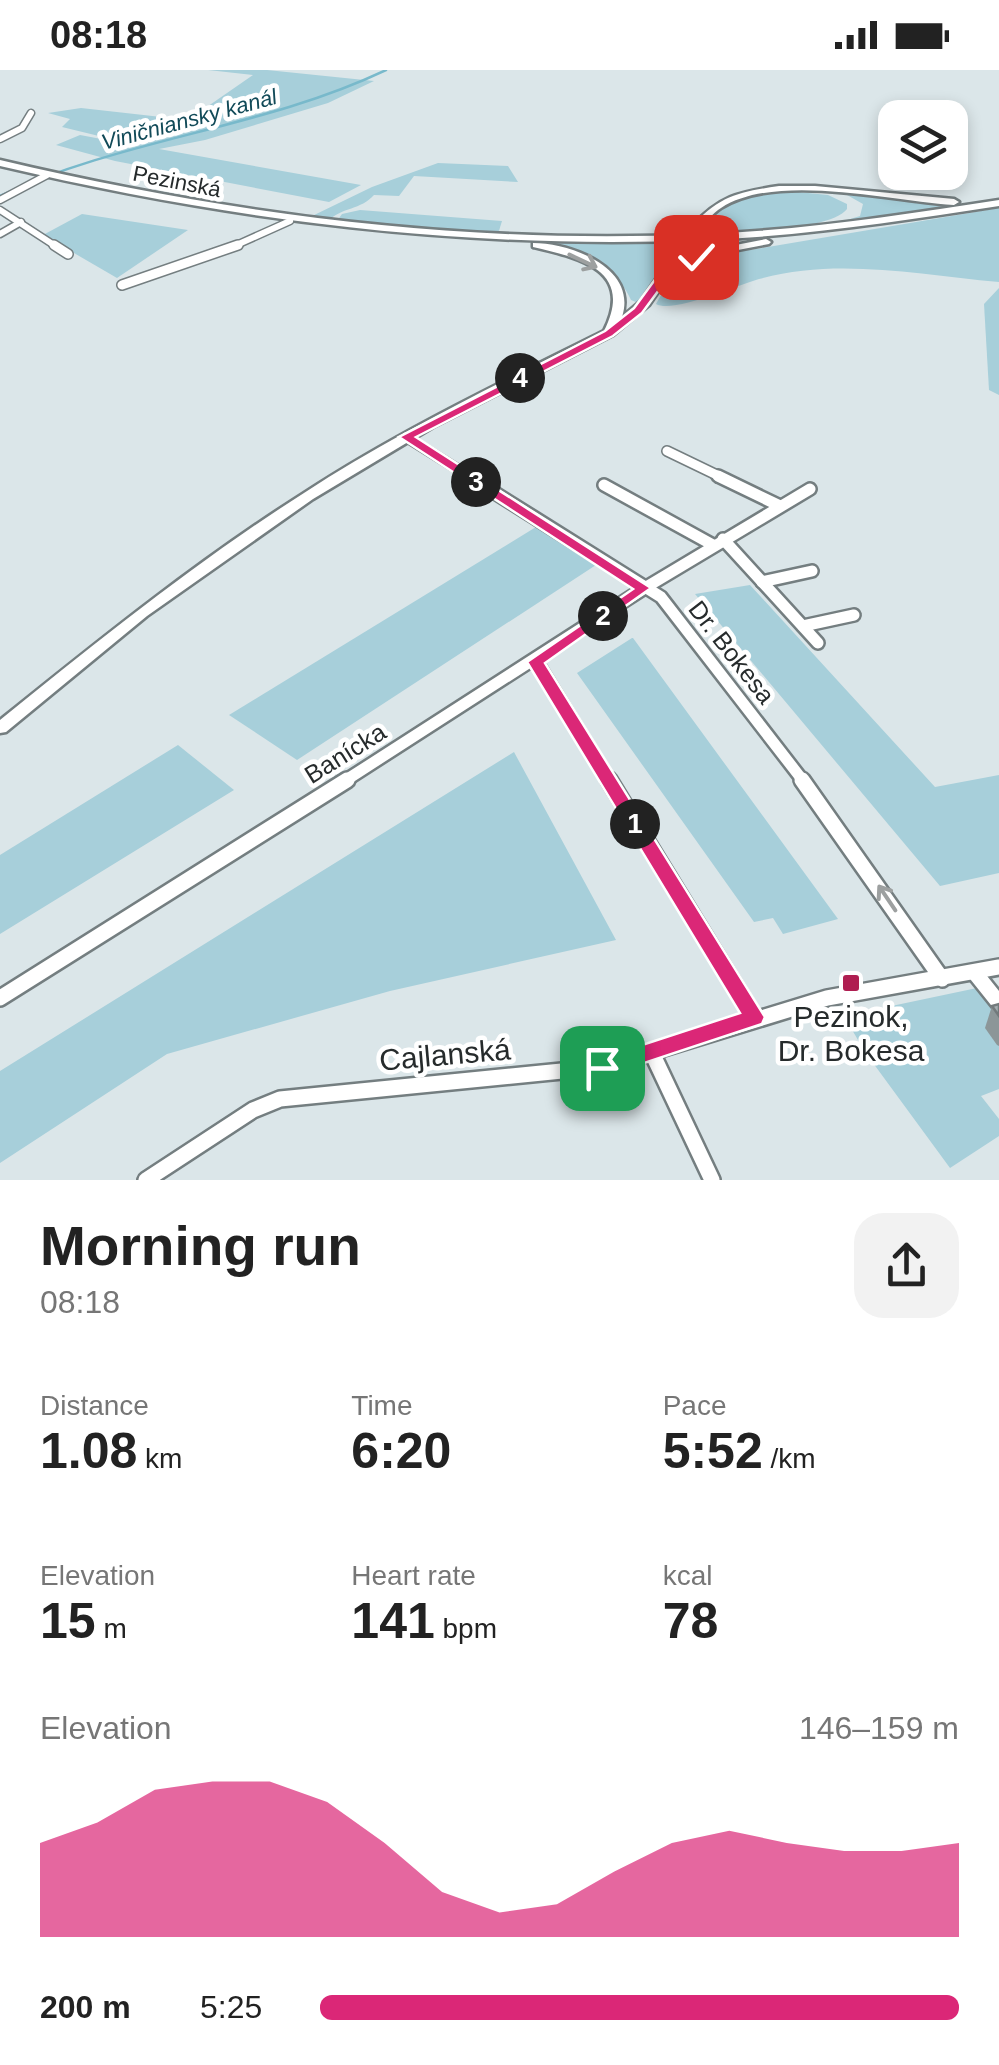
<!DOCTYPE html>
<html lang="en">
<head>
<meta charset="utf-8">
<style>
  body { margin:0; font-family:Helvetica,sans-serif; background:#f2f2f2; color:#222; height:100vh; display:flex; flex-direction:column; font-size:38px; white-space:nowrap }
  * { box-sizing:border-box; margin:0 }
  p { font-size:32px; color:#767676 }
  .icon { flex:none; width:55px; height:55px; fill:none; stroke:currentColor; stroke-width:2; stroke-linecap:round; stroke-linejoin:round }
  .map { position:relative; height:1110px; overflow:hidden }
  .drawer { display:flex; flex-direction:column; background:#fff; flex:1 }
  .drawer>* { flex:none }
  .controls { position:absolute; left:878px; top:30px; display:grid; gap:20px }
  .controls a { display:grid; place-items:center; width:90px; height:90px; border-radius:20px; background:#fff; box-shadow:0 5px 15px #0003; font-size:50px }
  .pin { position:absolute; display:grid; place-items:center; width:85px; height:85px; color:#fff; margin:-42px; border-radius:20px; box-shadow:0 5px 15px #0006 }
  .km { position:absolute; width:50px; height:50px; margin:-25px; border-radius:50%; background:#222; color:#fff; font-size:28px; line-height:50px; text-align:center }
  .round { display:grid; place-items:center; flex:none; width:105px; height:105px; border-radius:30px; background:#f2f2f2 }
  .overview { display:flex; align-items:center; justify-content:space-between; height:170px; padding:0 40px }
  h1 { font-size:55px; font-weight:800; line-height:75px }
  .metrics { display:grid; grid-template-columns:repeat(3,1fr); gap:15px; height:170px; padding:10px 40px }
  .metrics div { display:grid; align-content:center }
  .metrics b { font-size:50px; font-weight:800 }
  .metrics small { font-size:28px; font-weight:400 }
  .metrics p { font-size:28px }
  .chart { height:280px; padding:20px 40px }
  .chart p { display:flex; justify-content:space-between }
  .chart svg { width:100%; height:180px; margin-top:10px; fill:#db2777; opacity:.7 }
  ul { padding:0 40px; list-style:none; font-size:32px }
  li { display:grid; grid-template-columns:160px 120px 1fr; align-items:center; height:75px }
  li i { height:25px; border-radius:12px; background:#db2777 }
  .status { display:flex; justify-content:space-between; align-items:center; height:70px; padding:0 50px; background:#fff; direction:ltr }
  .status svg { height:28px; fill:currentColor }
  .map>svg:first-child { display:block }
  .green { fill:#a7cfda }
  .lines { fill:none; stroke-linecap:round; stroke-linejoin:round }
  .stream { stroke:#78b9cb; stroke-width:2.5 }
  .minor-far3-casing { stroke:#747e80; stroke-width:9 }
  .minor-far2-casing { stroke:#747e80; stroke-width:12 }
  .minor-far1-casing { stroke:#747e80; stroke-width:16 }
  .minor-casing { stroke:#747e80; stroke-width:20 }
  .secondary-casing { stroke:#747e80; stroke-width:5 }
  .minor-far3 { stroke:#fff; stroke-width:6 }
  .minor-far2 { stroke:#fff; stroke-width:9 }
  .minor-far1 { stroke:#fff; stroke-width:11 }
  .minor { stroke:#fff; stroke-width:15 }
  .secondary { fill:#fff; fill-rule:evenodd }
  .secondary-bridge-far1-casing { stroke:#747e80; stroke-width:11; stroke-linecap:butt }
  .secondary-bridge-casing { stroke:#747e80; stroke-width:15; stroke-linecap:butt }
  .secondary-bridge-far1 { stroke:#fff; stroke-width:9 }
  .secondary-bridge { stroke:#fff; stroke-width:11 }
  .wall { fill:#8c9698 }
  .building { fill:#a3aeb1; stroke:#727a7c; stroke-width:2.5 }
  .oneway { stroke:#9da0a0 }
  .route { fill:#db2777; stroke:#fff; stroke-width:2.5 }
  .poi-dot { fill:#af1e51; stroke:#fff; stroke-width:4 }
  .labels { text-anchor:middle; stroke-width:9; stroke-linejoin:round; paint-order:stroke }
  .far-water-label { font-size:22px; font-style:italic; fill:#114a58; stroke:#fff }
  .far-street-label { font-size:22px; fill:#262b2c; stroke:#fff }
  .street-label { font-size:25px; fill:#262b2c; stroke:#fff }
  .near-poi-label { font-size:30px; fill:#262b2c; stroke:#fff }
  .near-street-label { font-size:30px; fill:#262b2c; stroke:#fff }
</style>
</head>
<body>
<div class="status"><b>08:18</b><svg viewBox="0 0 49 12"><path d="M0 12V9h3v3zM5 12V6h3v6zM10 12V3h3v9zM15 12V0h3v12zM26 1h20v11H26zM47 4h2v5h-2z"/></svg></div>
<div class="map">
<svg width="999" height="1110" viewBox="0 0 999 1110">
  <rect width="100%" height="100%" fill="#dbe6e9"/>
  <g class="green">
    <polygon points="208,0 267,0 374,11 328,33 205,70 159,79 361,115 329,132 115,91 56,75 80,65 144,77 62,57 70,49 48,43 81,38 188,50 253,5"/>
    <path d="M438,93L508,96L518,112L414,106L399,126L374,125C361,140 342,137 328,151L308,148L372,117Z"/>
    <path d="M788,121L828,125L847,134V139C831,161 731,162 702,164C720,128 751,124 788,121Z"/>
    <polygon points="847,125 968,135 837,153 860,146 863,134"/>
    <path d="M999,138V212C920,205 837,187 759,209C737,215 673,244 656,234C675,198 709,186 746,177L750,180Z"/>
    <polygon points="360,140 502,151 498,164 405,160 337,151 342,144"/>
    <polygon points="82,144 188,160 117,208 43,165"/>
    <path d="M526,170L677,172L638,233L631,230C613,189 568,177 526,170Z"/>
    <polygon points="999,218 999,325 989,320 984,234"/>
    <polygon points="536,457 596,495 297,690 229,645"/>
    <polygon points="750,515 935,717 999,705 999,803 940,816 695,524"/>
    <polygon points="632,568 633,568 838,849 783,864 773,848 754,852 577,603"/>
    <polygon points="178,675 234,720 0,864 0,785"/>
    <polygon points="514,682 616,870 390,921 167,984 0,1093 0,1001"/>
    <polygon points="977,918 999,945 999,1019 981,1026 999,1049 999,1066 950,1098 865,982 844,946"/>
  </g>
  <g class="lines">
    <path class="stream" d="M0,126C124,68 262,59 386,0"/>
    <g class="minor-far3-casing">
      <g id="minor-far3">
        <polyline points="0,69 22,58 31,43"/>
        <polyline points="0,130 47,105"/>
        <polyline points="0,140 57,177"/>
        <polyline points="0,164 21,152"/>
        <polyline points="232,177 290,151"/>
      </g>
    </g>
    <g class="minor-far2-casing">
      <g id="minor-far2">
        <polyline points="54,175 68,184"/>
        <polyline points="122,215 238,175"/>
        <polyline points="406,367 472,408"/>
        <polyline points="667,381 723,408"/>
      </g>
    </g>
    <g class="minor-far1-casing">
      <g id="minor-far1">
        <polyline points="468,406 661,527 804,712"/>
        <polyline points="718,406 780,436"/>
        <polyline points="604,415 713,475"/>
        <polyline points="723,469 818,573"/>
        <polyline points="762,512 812,501"/>
        <polyline points="803,556 854,545"/>
        <polyline points="536,591 610,712"/>
        <polyline points="343,712 643,519 810,419"/>
      </g>
    </g>
    <g class="minor-casing">
      <g id="minor">
        <polyline points="609,710 754,947"/>
        <polyline points="802,710 942,909"/>
        <polyline points="975,903 999,933"/>
        <polyline points="0,928 347,710"/>
        <polyline points="652,983 712,1110"/>
        <polyline points="146,1110 253,1040 280,1029 602,997 827,928 999,897"/>
      </g>
    </g>
    <g class="secondary-casing">
      <g id="secondary">
        <path d="M0,90C234,145 465,175 706,164C804,160 902,145 999,130V136C902,151 804,166 706,170C465,180 234,151 0,96Z"/>
        <path d="M779,116H815L954,129L959,132L954,135C891,131 776,102 721,138C713,143 705,153 698,160L690,158C719,126 738,122 779,116Z"/>
        <path d="M766,169L771,172L769,174L717,184L670,204L649,235L613,265L433,357L313,429L147,546L6,662L0,663V650C98,571 197,491 304,423C399,361 502,312 604,261C635,200 580,188 533,177V173C571,173 638,198 622,247L641,231L676,180L685,182L677,194L710,180Z"/>
      </g>
    </g>
    <use href="#minor-far3" class="minor-far3"/>
    <use href="#minor-far2" class="minor-far2"/>
    <use href="#minor-far1" class="minor-far1"/>
    <use href="#minor" class="minor"/>
    <use href="#secondary" class="secondary"/>
    <g class="secondary-bridge-far1-casing">
      <polyline id="secondary-bridge-far1" points="683,177 695,158"/>
    </g>
    <g class="secondary-bridge-casing">
      <polyline id="secondary-bridge" points="680,182 685,175"/>
    </g>
    <use href="#secondary-bridge-far1" class="secondary-bridge-far1"/>
    <use href="#secondary-bridge" class="secondary-bridge"/>
  </g>
  <polygon class="wall" points="999,934 999,976 997,975 985,958 992,936"/>
  <polygon class="building" points="999,934 999,946 992,936"/>
  <defs><path id="oneway-shaft" d="M-6 0H5M1.5-3L5.5 0L1.5 3" fill="none" stroke-width="1.6" stroke-linecap="round" stroke-linejoin="round" transform="scale(2.5)"/></defs>
  <g class="oneway">
    <use href="#oneway-shaft" transform="translate(583 191) rotate(25)"/>
    <use href="#oneway-shaft" transform="translate(887 828) rotate(-124)"/>
  </g>
  <polygon class="route" points="692,185 701,187 670,205 642,243 613,266 416,367 651,518 545,593 765,947 762,954 602,1007 593,1004 590,998 593,991 740,943 527,592 633,519 399,367 605,261 634,238 662,200"/>
  <rect class="poi-dot" x="841" y="903" width="20" height="20" rx="5"/>
  <g class="labels">
    <g class="far-water-label">
      <text transform="translate(189 49) rotate(-15)" y="8">Viničniansky kanál</text>
    </g>
    <g class="far-street-label">
      <text transform="translate(177 111) rotate(11)" y="8">Pezinská</text>
    </g>
    <g class="street-label">
      <text transform="translate(732 582) rotate(52)" y="9">Dr. Bokesa</text>
      <text transform="translate(345 683) rotate(-32)" y="9">Banícka</text>
    </g>
    <g class="near-poi-label">
      <text x="851" y="957">Pezinok,<tspan x="851" dy="34">Dr. Bokesa</tspan></text>
    </g>
    <g class="near-street-label">
      <text transform="translate(445 985) rotate(-5)" y="10">Cajlanská</text>
    </g>
  </g>
</svg>
<div class="controls">
<a><svg class="icon" aria-label="layers" viewBox="0 0 24 24"><path d="M12 4l9 5-9 5-9-5zM3 14l9 5 9-5"/></svg></a>
</div>
<div class="pin" style="left:602px;top:998px;background:#1e9e55"><svg class="icon" aria-label="arrive" viewBox="0 0 24 24"><path d="M6 21V4h12l-3 4 3 4H6"/></svg></div>
<div class="pin" style="left:696px;top:187px;background:#d93025"><svg class="icon" aria-label="check" viewBox="0 0 24 24"><path d="M5 12l5 5 9-10"/></svg></div>
<b class="km" style="left:635px;top:754px">1</b>
<b class="km" style="left:603px;top:546px">2</b>
<b class="km" style="left:476px;top:412px">3</b>
<b class="km" style="left:520px;top:308px">4</b>
</div>
<section class="drawer">
<div class="overview"><div><h1>Morning run</h1><p>08:18</p></div><a class="round"><svg class="icon" aria-label="share" viewBox="0 0 24 24"><path d="M12 15V3M7 8l5-5 5 5M5 13v7h14v-7"/></svg></a></div>
<div class="metrics">
<div><p>Distance</p><b>1.08<small> km</small></b></div>
<div><p>Time</p><b>6:20</b></div>
<div><p>Pace</p><b>5:52<small> /km</small></b></div>
</div>
<div class="metrics">
<div><p>Elevation</p><b>15<small> m</small></b></div>
<div><p>Heart rate</p><b>141<small> bpm</small></b></div>
<div><p>kcal</p><b>78</b></div>
</div>
<div class="chart"><p><span>Elevation</span>146–159 m</p>
<svg viewBox="0 0 160 44" preserveAspectRatio="none"><path d="M0 44V21L10 16L20 8L30 6L40 6L50 11L60 21L70 33L80 38L90 36L100 28L110 21L120 18L130 21L140 23L150 23L160 21V44z"/></svg>
</div>
<ul>
<li><b>200 m</b>5:25<i style="width:100%"></i></li>
</ul>
</section>
</body>
</html>
